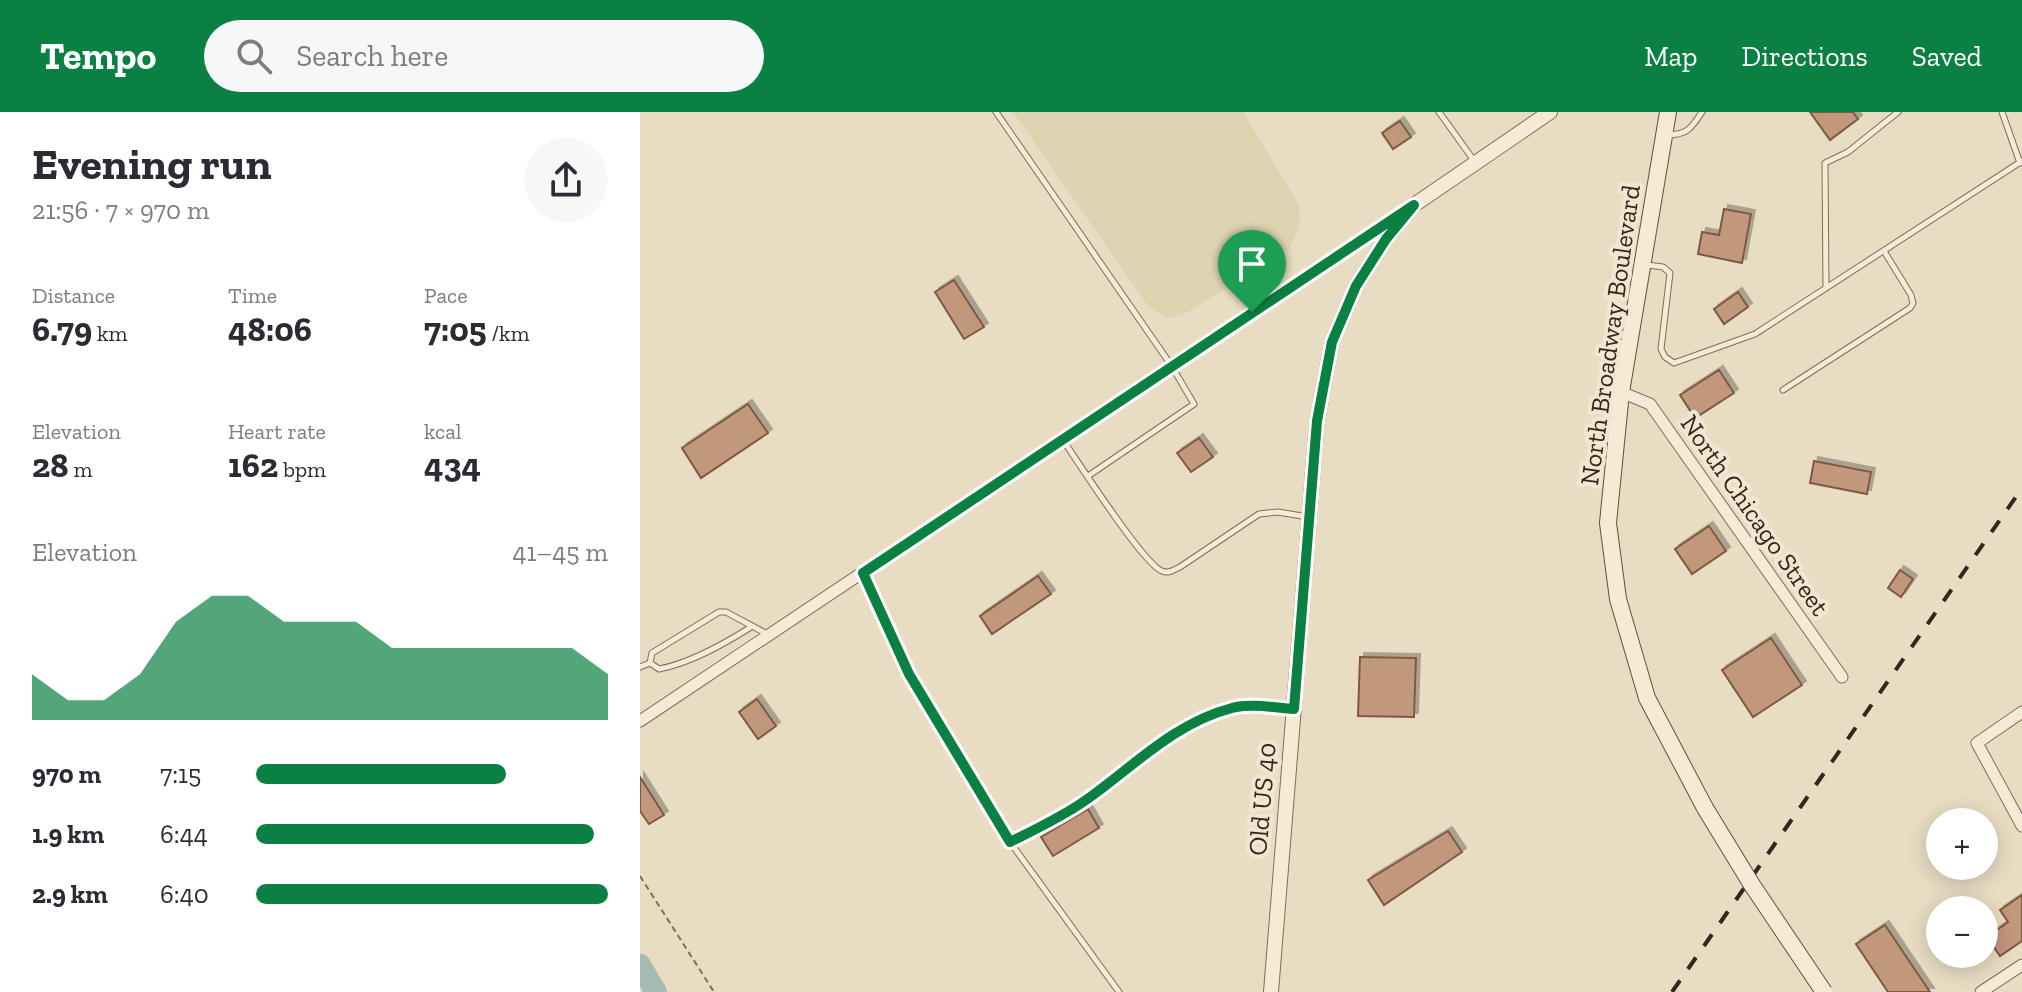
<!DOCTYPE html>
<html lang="en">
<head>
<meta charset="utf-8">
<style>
  body { margin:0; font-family:"Zilla Slab",serif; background:#f7f7f7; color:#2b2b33; height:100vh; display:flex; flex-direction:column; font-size:30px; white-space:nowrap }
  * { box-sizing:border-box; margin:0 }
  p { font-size:26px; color:#7c7c81 }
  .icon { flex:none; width:44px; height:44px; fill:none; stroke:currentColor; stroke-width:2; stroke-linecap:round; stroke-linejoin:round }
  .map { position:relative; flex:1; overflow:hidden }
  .drawer { display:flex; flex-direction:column; background:#fff; width:640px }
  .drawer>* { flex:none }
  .buttons { position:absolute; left:1286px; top:696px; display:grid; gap:16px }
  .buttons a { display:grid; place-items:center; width:72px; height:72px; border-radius:50%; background:#fff; box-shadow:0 4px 20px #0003; font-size:40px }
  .pin { position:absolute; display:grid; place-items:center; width:68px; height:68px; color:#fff; margin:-82px -34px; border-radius:50% 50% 50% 0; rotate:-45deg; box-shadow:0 0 8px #0007 }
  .pin .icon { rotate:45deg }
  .round { display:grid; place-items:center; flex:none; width:84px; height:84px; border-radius:42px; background:#f7f7f7 }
  .head { display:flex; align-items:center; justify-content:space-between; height:136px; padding:0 32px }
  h1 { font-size:44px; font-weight:700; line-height:60px }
  .stats { display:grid; grid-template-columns:repeat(3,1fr); gap:12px; height:136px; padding:8px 32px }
  .stats div { display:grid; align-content:center }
  .stats b { font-size:34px; font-weight:700 }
  .stats small { font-size:22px; font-weight:400 }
  .stats p { font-size:22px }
  .chart { height:224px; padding:16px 32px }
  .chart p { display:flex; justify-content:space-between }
  .chart svg { width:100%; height:144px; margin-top:8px; fill:#0b8043; opacity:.7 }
  ul { padding:0 32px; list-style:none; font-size:26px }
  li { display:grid; grid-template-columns:128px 96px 1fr; align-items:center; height:60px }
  li i { height:20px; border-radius:10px; background:#0b8043 }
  header { display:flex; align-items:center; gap:48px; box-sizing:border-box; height:112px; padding:0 40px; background:#0b8043; color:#fff }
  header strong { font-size:38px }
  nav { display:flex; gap:44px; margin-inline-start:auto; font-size:28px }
  .search { width:560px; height:72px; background:#f7f7f7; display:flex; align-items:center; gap:20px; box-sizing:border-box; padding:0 28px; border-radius:44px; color:#7c7c81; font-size:30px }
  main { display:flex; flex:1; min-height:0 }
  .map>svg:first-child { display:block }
  .farmland { fill:#ddd5b1 }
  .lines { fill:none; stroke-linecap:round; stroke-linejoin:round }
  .river { stroke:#a4bcb4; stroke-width:22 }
  .building { fill:#c2987d; stroke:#7d5944; stroke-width:2; filter:url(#shadow) }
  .service-casing { stroke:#806e5c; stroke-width:7 }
  .minor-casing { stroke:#806e5c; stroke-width:13 }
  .tertiary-casing { stroke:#806e5c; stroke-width:16 }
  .secondary-casing { stroke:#62503f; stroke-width:18 }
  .path { stroke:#806e5c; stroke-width:2; stroke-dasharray:6 4; stroke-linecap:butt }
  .service { stroke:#f4ead5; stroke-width:5 }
  .minor { stroke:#f4ead5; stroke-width:11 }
  .tertiary { stroke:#f4ead5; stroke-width:14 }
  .secondary { stroke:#f4ead5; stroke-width:16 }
  .rail { stroke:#32271e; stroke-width:4; stroke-dasharray:14 14; stroke-linecap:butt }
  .secondary-bridge-casing { stroke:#62503f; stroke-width:18; stroke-linecap:butt }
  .secondary-bridge { stroke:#f4ead5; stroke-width:16 }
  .route-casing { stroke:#fff; stroke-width:16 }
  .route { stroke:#0b8043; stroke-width:10 }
  .labels { text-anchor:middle; stroke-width:8; stroke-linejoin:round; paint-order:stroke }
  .street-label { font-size:26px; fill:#32271e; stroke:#f1e7d1 }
</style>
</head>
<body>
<header>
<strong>Tempo</strong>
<div class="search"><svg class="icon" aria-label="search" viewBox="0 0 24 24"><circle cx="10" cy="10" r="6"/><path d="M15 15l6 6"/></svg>Search here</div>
<nav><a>Map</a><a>Directions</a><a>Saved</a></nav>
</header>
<main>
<section class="drawer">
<div class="head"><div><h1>Evening run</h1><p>21:56 · 7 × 970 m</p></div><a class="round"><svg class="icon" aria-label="share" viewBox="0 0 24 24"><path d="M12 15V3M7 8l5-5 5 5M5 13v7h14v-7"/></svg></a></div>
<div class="stats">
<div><p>Distance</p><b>6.79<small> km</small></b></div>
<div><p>Time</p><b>48:06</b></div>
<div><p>Pace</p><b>7:05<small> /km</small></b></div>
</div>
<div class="stats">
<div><p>Elevation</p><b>28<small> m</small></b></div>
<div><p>Heart rate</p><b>162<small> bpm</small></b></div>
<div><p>kcal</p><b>434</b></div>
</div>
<div class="chart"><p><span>Elevation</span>41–45 m</p>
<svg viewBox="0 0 160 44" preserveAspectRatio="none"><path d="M0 44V30L10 38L20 38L30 30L40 14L50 6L60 6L70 14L80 14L90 14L100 22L110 22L120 22L130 22L140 22L150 22L160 30V44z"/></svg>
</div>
<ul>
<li><b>970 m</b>7:15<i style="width:71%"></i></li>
<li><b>1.9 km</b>6:44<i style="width:96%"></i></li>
<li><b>2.9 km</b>6:40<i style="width:100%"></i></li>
</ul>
</section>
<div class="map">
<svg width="1382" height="880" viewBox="0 0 1382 880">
  <defs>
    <filter id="shadow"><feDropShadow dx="4" dy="-4" stdDeviation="0" flood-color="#0004"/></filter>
  </defs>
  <rect width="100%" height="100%" fill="#e8dcc3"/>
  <polygon class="farmland" points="373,0 603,0 659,93 660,115 649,137 543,203 526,206 508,194"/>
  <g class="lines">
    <polyline class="river" points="0,853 16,880"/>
  </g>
  <g class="building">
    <polygon points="1170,0 1213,0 1218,7 1190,28"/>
    <polygon points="760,9 771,25 753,37 742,21"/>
    <polygon points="1084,97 1111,102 1102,151 1058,142 1062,120 1079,123"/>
    <polygon points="314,168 344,215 324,227 295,180"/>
    <polygon points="1098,180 1108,195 1084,212 1074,197"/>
    <polygon points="1079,258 1094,281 1055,306 1040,283"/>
    <polygon points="108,292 128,321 61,366 42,336"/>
    <polygon points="559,326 573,345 551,360 537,341"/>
    <polygon points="1174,349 1231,360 1227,382 1170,371"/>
    <polygon points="1069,414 1086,439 1052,462 1035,437"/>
    <polygon points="1260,458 1273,467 1261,485 1248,476"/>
    <polygon points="398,464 411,482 352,522 340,504"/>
    <polygon points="1131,526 1162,573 1113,605 1082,558"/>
    <polygon points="720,545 776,546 774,605 718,604"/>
    <polygon points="117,587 136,614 118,627 99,600"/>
    <polygon points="0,665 24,703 9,712 0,699"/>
    <polygon points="448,697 459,716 413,744 401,725"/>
    <polygon points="808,719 822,740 744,793 728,768"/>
    <polygon points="1382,783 1382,829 1360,844 1347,825 1368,810 1360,798"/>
    <polygon points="1245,813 1290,880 1248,880 1216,832"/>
  </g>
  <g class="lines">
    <g class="service-casing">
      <g id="service">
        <polyline points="356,0 531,253 554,292 448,364"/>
        <polyline points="799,0 835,50"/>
        <polyline points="1362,0 1380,51"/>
        <path d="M1026,23C1047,23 1051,17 1062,0"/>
        <polyline points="1007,153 1023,155 1030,161 1021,237 1025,245 1034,251 1115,222 1382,49"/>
        <polyline points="1186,176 1185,51 1208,40 1258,0"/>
        <polyline points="1143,278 1270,196 1273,191 1271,183 1244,139"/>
        <path d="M423,328C438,350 504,453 522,459C529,462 533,458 540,455L619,402L638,400L668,405"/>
        <polyline points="223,461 269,562 370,730 479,880"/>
        <path d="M111,515C84,532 51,551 19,557L10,551L12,541L79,500H86L129,523"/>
        <polyline points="0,555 10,551"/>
        <polyline points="370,730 407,712 445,688 518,632 555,611 594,596 650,597"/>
      </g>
    </g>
    <g class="minor-casing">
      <g id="minor">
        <polyline points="981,280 1010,292 1202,565"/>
        <polyline points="1382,600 1337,631 1382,714"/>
        <polyline points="0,609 767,97"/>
        <polyline points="1341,880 1382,853"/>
      </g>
    </g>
    <g class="tertiary-casing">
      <polyline id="tertiary" points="631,880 677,309 692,230 716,174 746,127 774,93 910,0"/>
    </g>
    <g class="secondary-casing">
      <polyline id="secondary" points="1028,0 981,280 968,411 978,487 1007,586 1065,696"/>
    </g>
    <polyline class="path" points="0,764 74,880"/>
    <use href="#service" class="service"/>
    <use href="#minor" class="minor"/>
    <use href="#tertiary" class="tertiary"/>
    <use href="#secondary" class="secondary"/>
    <polyline class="rail" points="1032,880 1382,376"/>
    <g class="secondary-bridge-casing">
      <polyline id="secondary-bridge" points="1065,696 1112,773 1184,880"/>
    </g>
    <use href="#secondary-bridge" class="secondary-bridge"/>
  </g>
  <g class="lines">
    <g class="route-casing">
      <path id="route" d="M774,93L746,127L716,174L692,230L677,309L654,597C635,596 611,591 592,596C534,611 493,655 446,688C422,705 396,717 370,730L269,562L223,461Z"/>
    </g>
    <use href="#route" class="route"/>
  </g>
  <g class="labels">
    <g class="street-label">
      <text transform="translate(970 223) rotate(-82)" y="9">North Broadway Boulevard</text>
      <text transform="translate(1115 403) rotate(55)" y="9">North Chicago Street</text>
      <text transform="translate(622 687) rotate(-85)" y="9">Old US 40</text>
    </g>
  </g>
</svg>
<div class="buttons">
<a>+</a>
<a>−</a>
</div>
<div class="pin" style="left:612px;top:200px;background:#1e9e55"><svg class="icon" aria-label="arrive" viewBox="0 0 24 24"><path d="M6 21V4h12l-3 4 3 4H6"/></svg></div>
</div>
</main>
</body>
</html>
